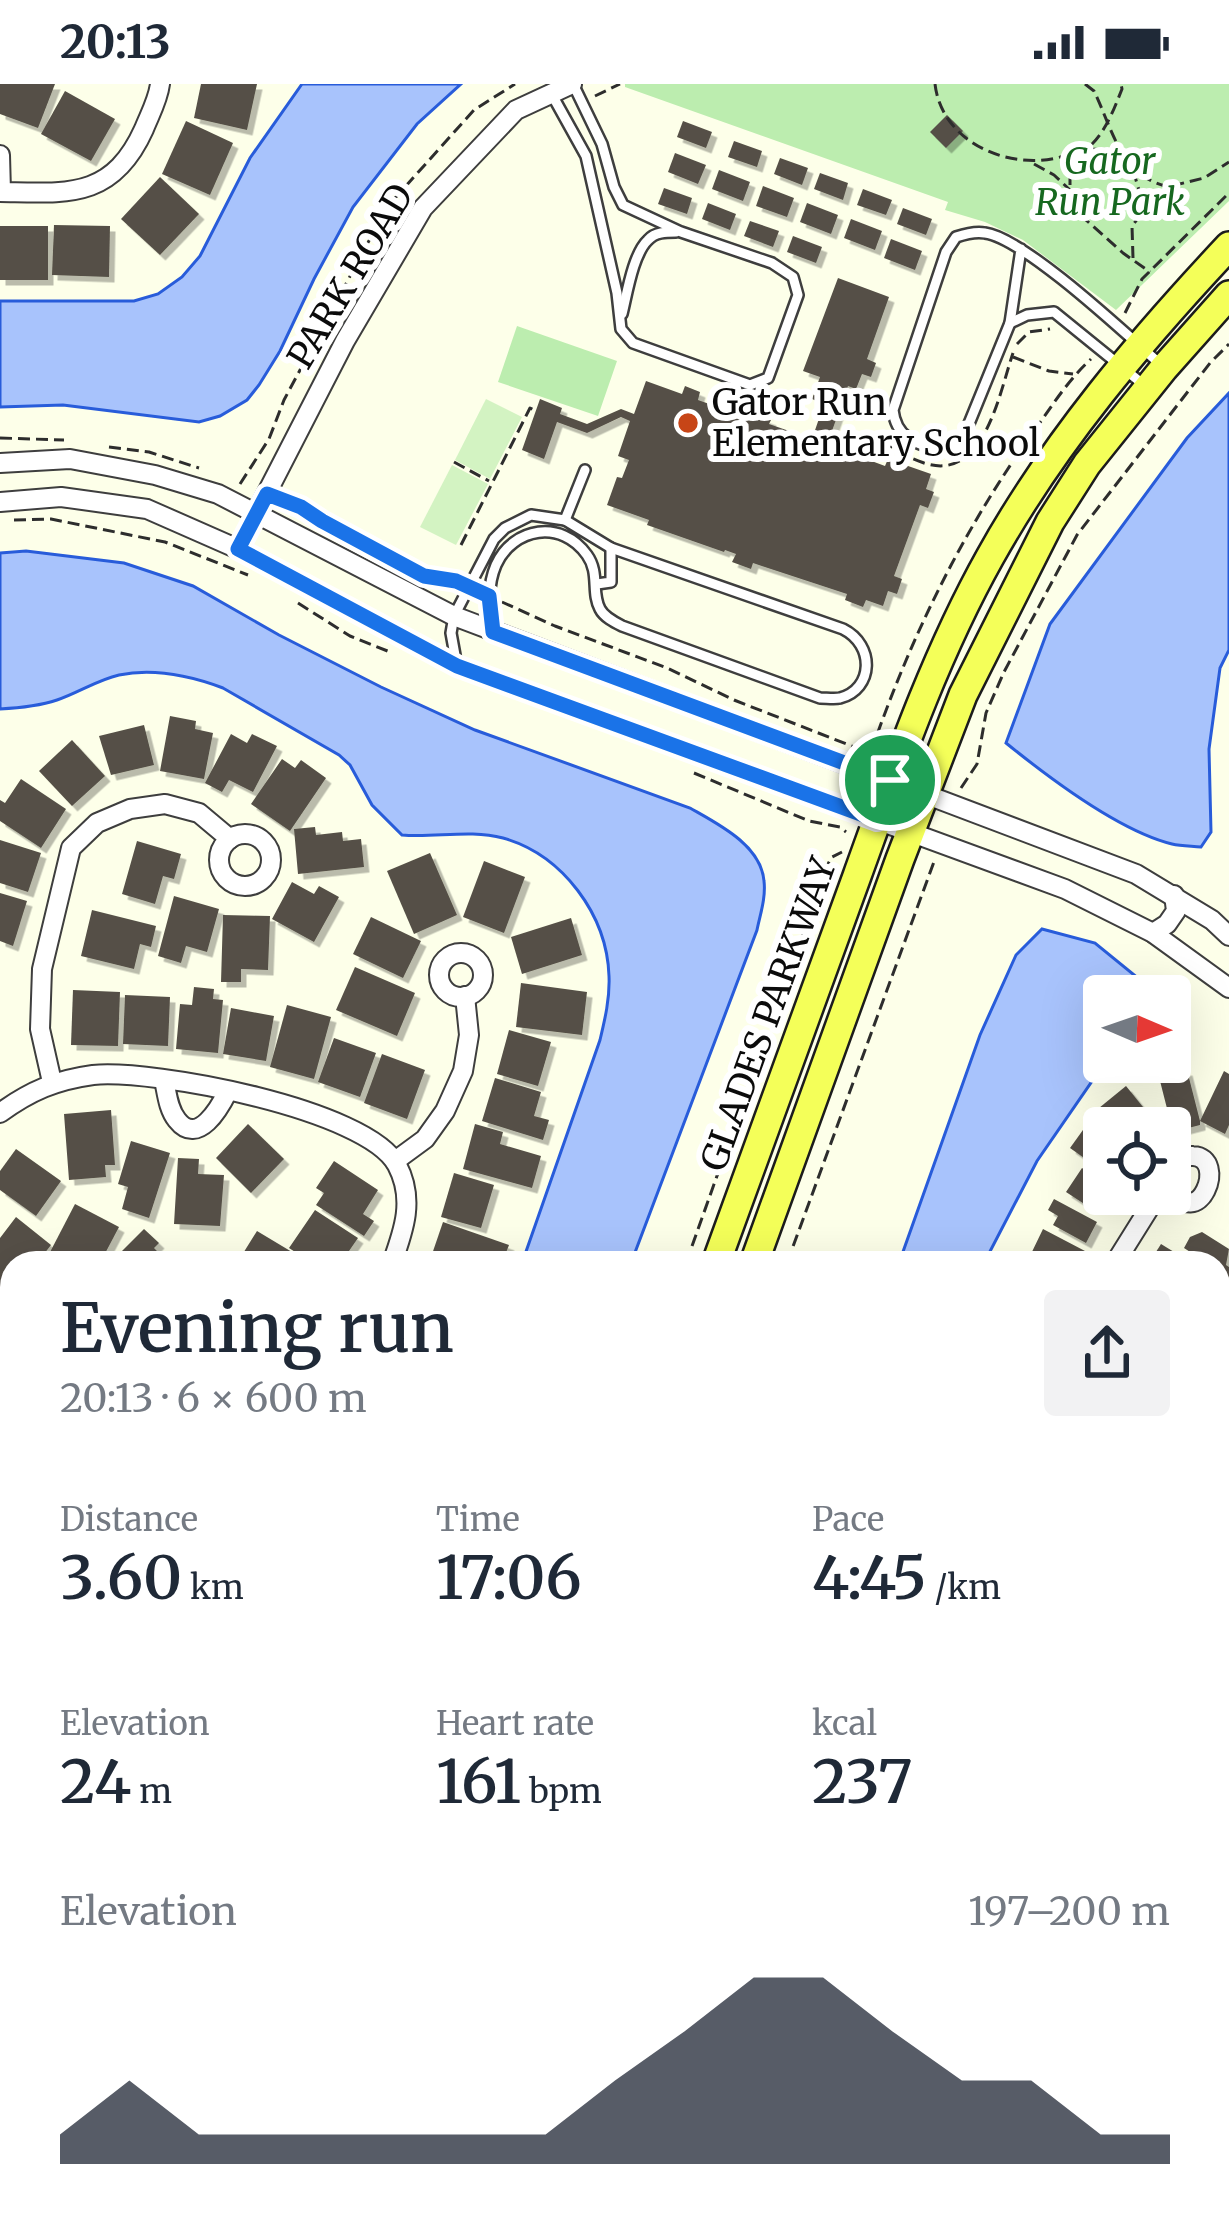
<!DOCTYPE html>
<html lang="en">
<head>
<meta charset="utf-8">
<style>
  body { margin:0; font-family:Merriweather,serif; background:#f2f2f3; color:#1f2937; height:100vh; display:flex; flex-direction:column; font-size:45px; white-space:nowrap }
  * { box-sizing:border-box; margin:0 }
  p { font-size:39px; color:#747a83 }
  .icon { flex:none; width:66px; height:66px; fill:none; stroke:currentColor; stroke-width:2; stroke-linecap:round; stroke-linejoin:round }
  .map { position:relative; flex:1; overflow:hidden }
  .details { position:absolute; left:0px; top:1167px; width:1230px; height:975px; display:flex; flex-direction:column; background:#fff; border-radius:36px 36px 0 0; box-shadow:0 12px 48px #0002 }
  .details>* { flex:none }
  .needle { width:78px; rotate:92deg }
  .tools { position:absolute; left:1083px; top:891px; display:grid; gap:24px }
  .tools a { display:grid; place-items:center; width:108px; height:108px; border-radius:12px; background:#fff; box-shadow:0 12px 48px #0002; font-size:60px }
  .pin { position:absolute; display:grid; place-items:center; width:102px; height:102px; color:#fff; margin:-51px; border:6px solid #fff; border-radius:50%; box-shadow:0 3px 12px #0007 }
  .round { display:grid; place-items:center; flex:none; width:126px; height:126px; border-radius:12px; background:#f2f2f3 }
  .headline { display:flex; align-items:center; justify-content:space-between; height:204px; padding:0 60px }
  h1 { font-size:66px; font-weight:600; line-height:90px }
  .figures { display:grid; grid-template-columns:repeat(3,1fr); gap:18px; height:204px; padding:12px 60px }
  .figures div { display:grid; align-content:center }
  .figures b { font-size:60px; font-weight:600 }
  .figures small { font-size:33px; font-weight:400 }
  .figures p { font-size:33px }
  .chart { height:336px; padding:24px 60px }
  .chart p { display:flex; justify-content:space-between }
  .chart svg { width:100%; height:216px; margin-top:12px; fill:#111827; opacity:.7 }
  .status { display:flex; justify-content:space-between; align-items:center; height:84px; padding:0 60px; background:#fff; direction:ltr }
  .status svg { height:33px; fill:currentColor }
  .map>svg:first-child { display:block }
  .green { fill:#bcedaf }
  .pitch { fill:#d3f3c2 }
  .water { fill:#a8c3fc; stroke:#285cda; stroke-width:3 }
  .building { fill:#555046; filter:url(#shadow) }
  .lines { fill:none; stroke-linecap:round; stroke-linejoin:round }
  .lane-casing { stroke:#3e3e3e; stroke-width:14 }
  .street-casing { stroke:#3e3e3e; stroke-width:22 }
  .primary-casing { stroke:#1c1c1c; stroke-width:32 }
  .path { stroke:#2d2d2d; stroke-width:3; stroke-dasharray:12 6; stroke-linecap:butt }
  .lane { stroke:#fff; stroke-width:9 }
  .street { stroke:#fff; stroke-width:18 }
  .primary { stroke:#f4ff59; stroke-width:27 }
  .route-casing { stroke:#fff; stroke-width:24 }
  .route { stroke:#1a73e8; stroke-width:15 }
  .poi-dot { fill:#c74517; stroke:#fff; stroke-width:4.5 }
  .labels { text-anchor:middle; stroke-width:12; stroke-linejoin:round; paint-order:stroke }
  .park-label { font-size:36px; font-style:italic; fill:#16681f; stroke:#fff }
  .street-label { font-size:36px; fill:#0b0b0b; stroke:#fff }
  .poi-label { font-size:36px; fill:#0b0b0b; stroke:#fff; text-anchor:start }
</style>
</head>
<body>
<div class="status"><b>20:13</b><svg viewBox="0 0 49 12"><path d="M0 12V9h3v3zM5 12V6h3v6zM10 12V3h3v9zM15 12V0h3v12zM26 1h20v11H26zM47 4h2v5h-2z"/></svg></div>
<div class="map">
<svg width="1229" height="2140" viewBox="0 0 1229 2140">
  <defs>
    <filter id="shadow"><feDropShadow dx="5.5" dy="5.5" stdDeviation="0" flood-color="#0004"/></filter>
  </defs>
  <rect width="100%" height="100%" fill="#fdffe9"/>
  <g class="green">
    <polygon points="625,0 1229,0 1229,117 1116,226 1023,156 985,138 945,126 948,118 625,3"/>
    <polygon points="517,242 617,277 598,332 498,298"/>
  </g>
  <g class="pitch">
    <polygon points="486,315 522,333 490,395 455,376"/>
    <polygon points="452,381 488,400 456,461 420,443"/>
  </g>
  <g class="water">
    <polygon points="302,0 461,0 417,40 353,123 314,195 280,267 259,301 247,316 220,332 199,338 63,321 0,323 0,217 134,217 158,210 182,193 200,172 250,74"/>
    <path d="M1229,309V566L1220,584L1209,665L1211,748L1201,763C1191,762 1181,762 1172,760C1119,747 1048,693 1006,659L1050,540L1187,354Z"/>
    <path d="M26,467L124,479L193,502L279,551L381,603L475,646L690,724C718,740 761,761 764,797C766,814 760,831 757,846L631,1179H522L600,956C605,935 610,914 609,892C607,831 563,771 503,754C470,745 435,754 402,751L372,721L350,681L339,671L223,604C191,592 153,584 119,591C97,596 78,609 57,616C39,622 19,624 0,625V469Z"/>
    <polygon points="1042,845 1095,859 1160,912 1104,912 1104,978 1121,978 1095,993 1037,1077 984,1179 899,1179 980,951 1016,871"/>
  </g>
  <g class="building">
    <polygon points="0,0 55,0 38,44 0,30"/>
    <polygon points="201,0 257,0 247,46 194,34"/>
    <polygon points="65,7 115,35 91,77 41,50"/>
    <polygon points="947,31 963,47 946,64 930,48"/>
    <polygon points="186,37 233,59 210,111 162,90"/>
    <polygon points="683,37 712,48 706,64 677,53"/>
    <polygon points="734,57 762,67 757,83 728,73"/>
    <polygon points="675,69 706,81 698,100 668,88"/>
    <polygon points="780,74 808,84 802,101 774,90"/>
    <polygon points="719,86 750,98 743,117 712,105"/>
    <polygon points="820,89 848,99 843,116 814,105"/>
    <polygon points="160,93 199,130 160,171 121,135"/>
    <polygon points="763,102 794,114 787,133 756,122"/>
    <polygon points="664,104 692,114 687,130 658,120"/>
    <polygon points="863,105 892,116 886,131 857,121"/>
    <polygon points="708,119 736,130 730,146 702,135"/>
    <polygon points="807,119 838,131 831,150 800,138"/>
    <polygon points="903,124 932,135 926,151 897,140"/>
    <polygon points="851,135 882,147 875,166 844,154"/>
    <polygon points="750,137 779,147 773,163 744,152"/>
    <polygon points="54,141 110,142 109,193 52,191"/>
    <rect x="0" y="142" width="48" height="54"/>
    <polygon points="793,152 822,163 816,179 787,168"/>
    <polygon points="891,155 922,167 915,186 884,174"/>
    <polygon points="838,194 889,213 867,275 876,279 871,293 862,290 856,305 848,302 827,361 834,363 837,355 853,360 850,369 885,382 888,375 931,390 926,405 934,408 928,424 920,421 894,492 902,495 897,510 888,507 883,522 866,516 863,523 845,516 847,510 753,479 751,485 732,478 736,470 725,466 724,468 647,441 649,436 607,421 617,393 622,394 629,376 618,372 630,337 621,333 587,349 557,338 544,375 522,366 540,315 562,324 560,330 587,340 621,325 634,330 646,297 682,310 685,302 700,308 698,316 732,328 733,326 752,333 753,330 771,336 769,340 812,355 824,320 812,315 820,293 803,287"/>
    <polygon points="170,632 196,637 195,645 213,649 204,695 160,687"/>
    <polygon points="144,641 154,681 111,691 99,652"/>
    <polygon points="231,650 247,659 252,650 277,662 253,708 229,696 222,708 205,699"/>
    <polygon points="72,656 105,692 72,722 39,687"/>
    <polygon points="282,675 295,684 301,676 326,694 290,747 251,720"/>
    <polygon points="21,695 66,725 41,764 0,737 0,716 5,719"/>
    <polygon points="315,743 316,751 342,748 343,757 361,755 364,783 298,790 294,745"/>
    <polygon points="0,756 41,769 28,808 0,799"/>
    <polygon points="137,757 181,770 174,795 163,792 155,820 122,810"/>
    <polygon points="430,769 457,831 414,850 387,787"/>
    <polygon points="484,777 525,793 504,849 463,833"/>
    <polygon points="292,798 314,810 319,802 339,813 314,858 272,835"/>
    <polygon points="0,809 27,817 13,862 0,857"/>
    <polygon points="174,812 219,825 207,868 186,862 181,879 158,872"/>
    <polygon points="92,826 156,842 151,863 140,860 134,885 81,872"/>
    <polygon points="223,831 270,832 268,886 241,885 241,898 221,898"/>
    <polygon points="371,833 421,857 403,894 353,870"/>
    <polygon points="571,834 582,871 522,890 511,853"/>
    <polygon points="355,883 415,909 397,952 336,926"/>
    <polygon points="521,899 587,908 582,951 516,943"/>
    <polygon points="194,903 214,905 213,915 223,916 218,969 176,965 180,920 192,921"/>
    <polygon points="73,906 120,908 118,962 71,961"/>
    <polygon points="125,911 170,913 168,962 123,960"/>
    <polygon points="287,921 331,933 314,995 270,983"/>
    <polygon points="231,924 274,932 266,977 223,970"/>
    <polygon points="509,946 551,958 538,1002 497,990"/>
    <polygon points="334,954 376,969 360,1013 318,998"/>
    <polygon points="382,970 425,986 407,1035 364,1019"/>
    <polygon points="1187,986 1200,1037 1224,987 1229,990 1229,1041 1225,1050 1200,1037 1200,1041 1173,1048 1159,993"/>
    <polygon points="495,994 541,1008 534,1032 549,1036 543,1056 482,1037"/>
    <polygon points="1126,1002 1160,1044 1116,1044 1099,1024"/>
    <polygon points="111,1026 115,1081 105,1081 106,1093 69,1096 64,1030"/>
    <polygon points="1088,1039 1104,1051 1104,1088 1070,1064"/>
    <polygon points="248,1040 284,1075 251,1109 216,1074"/>
    <polygon points="475,1040 503,1048 500,1060 541,1072 532,1104 463,1085"/>
    <polygon points="131,1057 170,1069 149,1134 122,1125 128,1103 118,1100"/>
    <polygon points="16,1065 61,1097 36,1132 0,1106 0,1087"/>
    <polygon points="178,1074 199,1075 198,1090 224,1091 220,1142 174,1140"/>
    <polygon points="334,1077 378,1106 363,1130 374,1137 364,1152 316,1121 324,1109 316,1104"/>
    <polygon points="1082,1084 1104,1099 1104,1110 1119,1110 1112,1122 1100,1114 1092,1125 1066,1108"/>
    <polygon points="454,1089 494,1101 481,1144 441,1133"/>
    <polygon points="1054,1115 1097,1138 1086,1159 1053,1141 1058,1132 1048,1126"/>
    <polygon points="75,1120 119,1143 100,1179 62,1179 48,1172"/>
    <polygon points="315,1126 358,1154 349,1167 361,1175 359,1179 312,1179 289,1164"/>
    <polygon points="16,1133 51,1161 37,1179 12,1179 12,1211 9,1215 0,1209 0,1154"/>
    <polygon points="443,1138 509,1161 502,1179 429,1179"/>
    <polygon points="144,1145 159,1159 154,1164 161,1171 153,1179 110,1179"/>
    <polygon points="1043,1145 1085,1167 1079,1179 1069,1179 1059,1173 1056,1179 1039,1179 1029,1174"/>
    <polygon points="257,1147 302,1174 299,1179 249,1179 251,1176 242,1171"/>
    <polygon points="1202,1148 1229,1165 1226,1181 1229,1183 1229,1193 1218,1186 1218,1179 1207,1179 1184,1164 1190,1153"/>
    <polygon points="1161,1160 1192,1179 1149,1179"/>
    <polygon points="1218,1261 1229,1269 1229,1306 1218,1299"/>
    <polygon points="0,1282 12,1284 12,1302 2,1353 0,1353"/>
    <polygon points="1229,1390 1229,1437 1218,1430 1218,1407"/>
    <polygon points="1226,1463 1229,1466 1229,1508 1218,1519 1218,1471"/>
    <polygon points="7,1611 12,1612 12,1659 0,1657"/>
    <polygon points="0,1714 10,1714 11,1757 0,1757"/>
    <polygon points="1221,1754 1229,1761 1229,1791 1218,1804 1218,1758"/>
    <polygon points="12,1881 12,1927 0,1932 0,1885"/>
    <polygon points="12,1967 12,2011 4,2016 0,2010 0,1976"/>
    <polygon points="86,2130 128,2130 123,2140 81,2140"/>
  </g>
  <g class="lines">
    <g class="lane-casing">
      <g id="lane">
        <polyline points="551,9 586,72 617,209 621,245 633,259 750,301 768,294 798,211 793,193 772,179 681,148 623,121 614,103 602,60 573,0"/>
        <path d="M1021,165L1010,239L968,342L962,353L938,366C914,359 896,353 893,326L946,168L956,153C965,150 975,147 985,149C1024,154 1126,250 1160,280"/>
        <path d="M622,230C627,210 633,170 648,156C655,148 666,148 676,148"/>
        <polyline points="1010,239 1027,231 1054,228 1144,301"/>
        <polyline points="565,436 585,386"/>
        <polyline points="597,500 611,498 611,464"/>
        <path d="M457,582L451,549L454,532L494,455L505,444L531,431L565,436L611,464L843,545C875,561 874,605 840,614C835,615 826,614 820,614L622,542C614,538 604,533 600,525C591,509 600,489 587,471C562,435 513,443 496,481C487,502 489,523 493,545"/>
      </g>
    </g>
    <g class="street-casing">
      <g id="street">
        <polyline points="0,71 1,108"/>
        <path d="M0,108C67,109 112,116 144,45C150,30 158,16 160,0"/>
        <polyline points="0,379 70,375 155,391 218,410 454,532 1136,790 1212,836 1229,852"/>
        <polyline points="0,418 61,413 147,425 238,465 457,582 1065,805 1153,849 1229,904"/>
        <polyline points="238,465 345,257 423,124 516,26 572,0"/>
        <circle cx="245" cy="776" r="26"/>
        <polyline points="1153,849 1167,840 1176,827 1174,811"/>
        <circle cx="461" cy="891" r="22"/>
        <path d="M164,996C167,1009 168,1025 177,1036C198,1063 220,1023 228,1007"/>
        <polyline points="52,998 40,945 42,885 71,764 97,739 130,725 165,720 199,729 230,755"/>
        <path d="M0,1029C30,1007 56,996 93,991C153,985 367,1025 397,1081C415,1115 404,1146 392,1179"/>
        <polyline points="395,1077 425,1055 445,1027 463,987 469,951 465,912"/>
        <path d="M1170,1088C1175,1079 1180,1071 1193,1072C1229,1073 1198,1153 1170,1101"/>
        <polyline points="1115,1179 1150,1123 1163,1110"/>
        <polyline points="0,1249 12,1250"/>
        <polyline points="1218,1333 1229,1338"/>
        <polyline points="0,1579 12,1582"/>
        <polyline points="0,1788 12,1789"/>
        <polyline points="0,1841 12,1838"/>
        <polyline points="1218,1850 1229,1841"/>
        <polyline points="0,2073 12,2091"/>
        <polyline points="28,2130 41,2133 49,2130"/>
        <polyline points="797,2140 833,2134 853,2140"/>
      </g>
    </g>
    <g class="primary-casing">
      <g id="primary">
        <path d="M716,1179C763,1050 810,921 857,792C896,684 934,573 990,473C1054,358 1140,257 1229,162"/>
        <polyline points="754,1179 900,775 963,611 1050,438 1087,380 1164,284 1229,211"/>
        <polyline points="368,2140 371,2130"/>
        <polyline points="404,2140 408,2130"/>
      </g>
    </g>
    <g class="path">
      <path d="M935,0C942,60 1012,88 1064,72C1073,70 1084,68 1090,62C1106,47 1114,25 1122,5L1121,0"/>
      <path d="M1085,0L1094,7C1112,44 1120,90 1165,102"/>
      <polyline points="595,12 620,0"/>
      <polyline points="1092,65 1118,67"/>
      <polyline points="1034,80 1054,91 1070,106 1077,128 1123,169 1150,188"/>
      <polyline points="1133,86 1144,123"/>
      <polyline points="1070,101 1070,83 1084,69"/>
      <polyline points="1133,174 1132,142 1145,125 1167,103 1204,94 1229,78"/>
      <polyline points="1125,229 1142,195 1229,109"/>
      <polyline points="1017,260 1029,248 1050,245"/>
      <polyline points="1013,273 1049,287 1073,290"/>
      <polyline points="0,354 64,356"/>
      <path d="M883,356C897,368 907,373 924,379C984,399 999,310 1013,269"/>
      <polyline points="109,363 149,368 199,384"/>
      <polyline points="454,378 489,397"/>
      <polyline points="240,400 269,355 284,316 387,123 474,26 515,0"/>
      <polyline points="281,415 301,423 322,437 424,492 455,497"/>
      <polyline points="14,436 51,435 165,458 248,491"/>
      <polyline points="461,461 530,324 536,327"/>
      <polyline points="502,518 555,542 667,584 734,616 867,668"/>
      <polyline points="298,519 350,552 390,568"/>
      <path d="M868,665L878,648C917,540 967,440 1034,347C1052,322 1068,296 1091,275"/>
      <polyline points="694,689 809,737 840,743 846,748"/>
      <polyline points="961,704 977,680 986,629 1004,588 1077,451 1210,279 1229,260"/>
      <polyline points="686,1179 828,780 832,773 842,768"/>
      <polyline points="787,1179 935,775"/>
      <polyline points="338,2140 342,2130"/>
      <polyline points="442,2140 446,2130"/>
    </g>
    <use href="#lane" class="lane"/>
    <use href="#street" class="street"/>
    <use href="#primary" class="primary"/>
  </g>
  <g class="lines">
    <g class="route-casing">
      <polygon id="route" points="267,410 301,423 322,437 424,492 456,497 489,512 493,548 890,696 877,736 457,582 238,465"/>
    </g>
    <use href="#route" class="route"/>
  </g>
  <circle class="poi-dot" cx="688" cy="339" r="12"/>
  <g class="labels">
    <g class="park-label">
      <text x="1110" y="90">Gator<tspan x="1110" dy="41">Run Park</tspan></text>
    </g>
    <g class="street-label">
      <text transform="translate(350 192) rotate(-59)" y="13">PARK ROAD</text>
      <text transform="translate(768 930) rotate(-70)" y="13">GLADES PARKWAY</text>
    </g>
    <g class="poi-label">
      <text x="712" y="331">Gator Run<tspan x="712" dy="41">Elementary School</tspan></text>
    </g>
  </g>
</svg>
<div class="tools">
<a><svg class="needle" viewBox="-14 -14 28 28"><path d="M0-13l5 13h-10z" fill="#e53935"/><path d="M0 13l5-13h-10z" fill="#747a83"/></svg></a>
<a><svg class="icon" aria-label="locate" viewBox="0 0 24 24"><circle cx="12" cy="12" r="6"/><path d="M12 2v4M12 18v4M2 12h4M18 12h4"/></svg></a>
</div>
<div class="pin" style="left:890px;top:696px;background:#1e9e55"><svg class="icon" aria-label="arrive" viewBox="0 0 24 24"><path d="M6 21V4h12l-3 4 3 4H6"/></svg></div>
<section class="details">
<div class="headline"><div><h1>Evening run</h1><p>20:13 · 6 × 600 m</p></div><a class="round"><svg class="icon" aria-label="share" viewBox="0 0 24 24"><path d="M12 15V3M7 8l5-5 5 5M5 13v7h14v-7"/></svg></a></div>
<div class="figures">
<div><p>Distance</p><b>3.60<small> km</small></b></div>
<div><p>Time</p><b>17:06</b></div>
<div><p>Pace</p><b>4:45<small> /km</small></b></div>
</div>
<div class="figures">
<div><p>Elevation</p><b>24<small> m</small></b></div>
<div><p>Heart rate</p><b>161<small> bpm</small></b></div>
<div><p>kcal</p><b>237</b></div>
</div>
<div class="chart"><p><span>Elevation</span>197–200 m</p>
<svg viewBox="0 0 160 44" preserveAspectRatio="none"><path d="M0 44V38L10 27L20 38L30 38L40 38L50 38L60 38L70 38L80 27L90 17L100 6L110 6L120 17L130 27L140 27L150 38L160 38V44z"/></svg>
</div>
</section>
</div>
</body>
</html>
